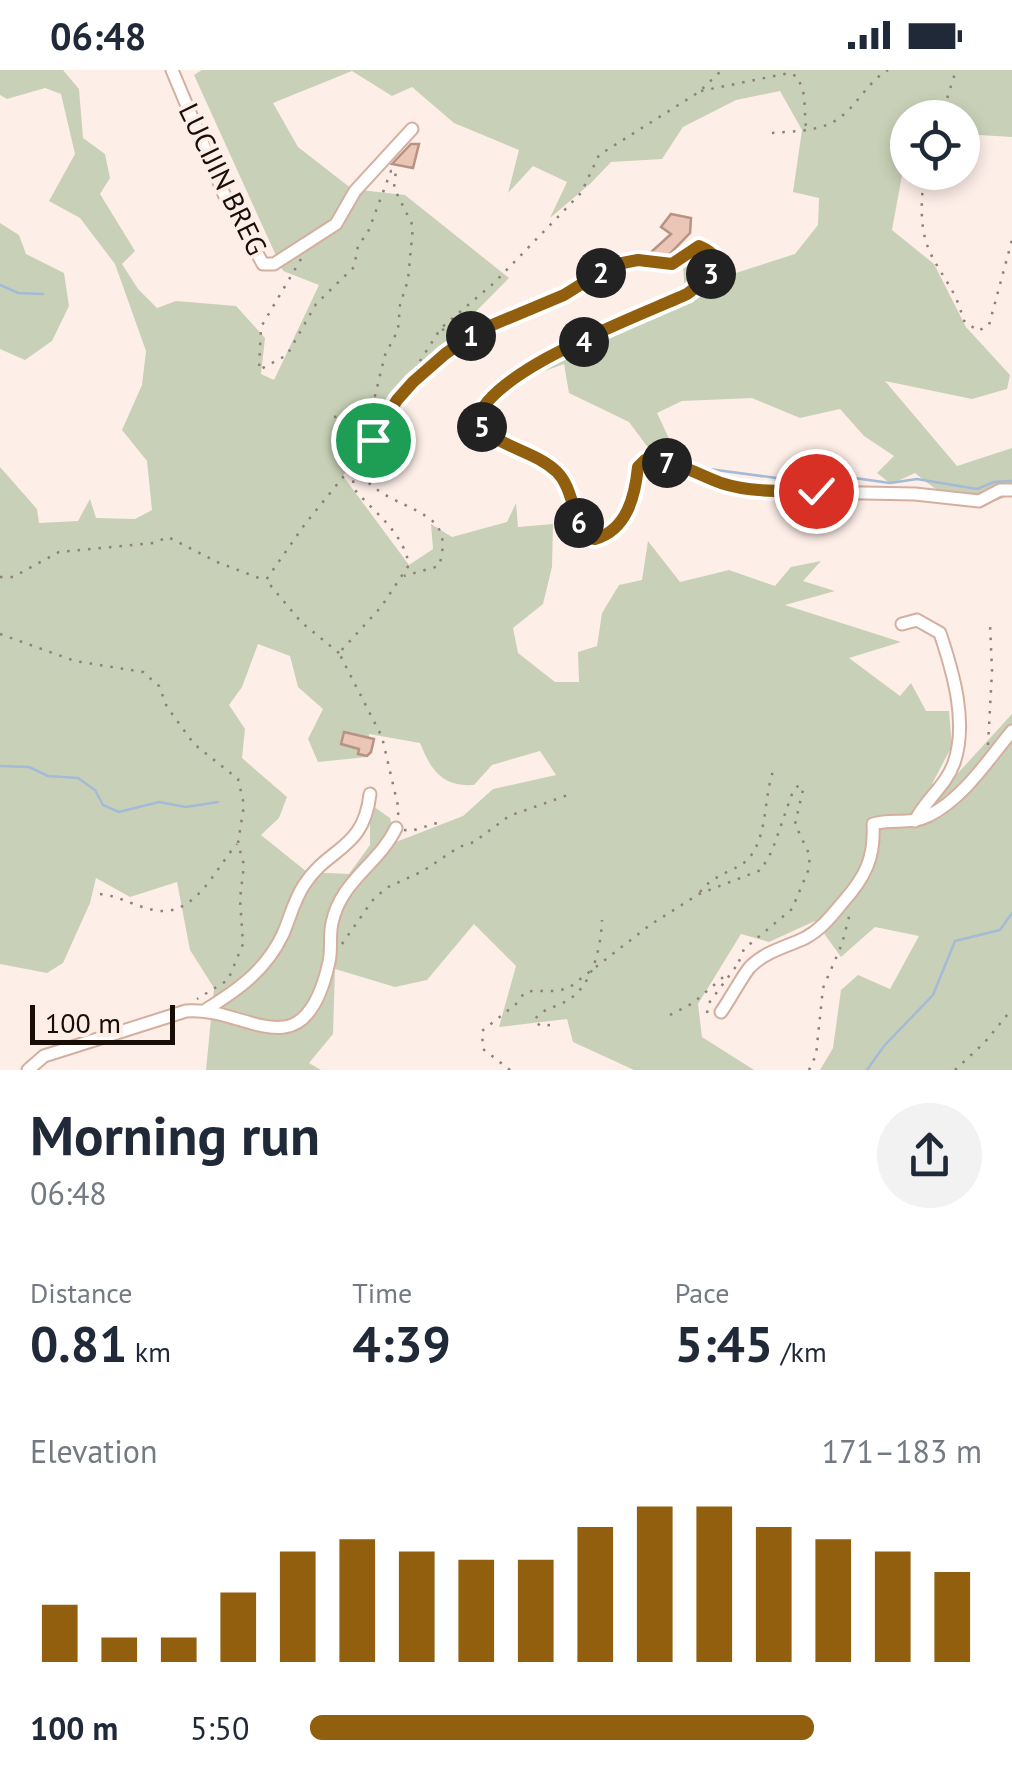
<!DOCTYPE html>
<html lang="en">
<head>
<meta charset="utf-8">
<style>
  body { margin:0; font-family:"PT Sans",sans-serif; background:#f2f2f3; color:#1f2937; height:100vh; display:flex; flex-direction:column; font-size:38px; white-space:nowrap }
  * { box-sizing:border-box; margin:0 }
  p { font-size:32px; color:#747a83 }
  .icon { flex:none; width:55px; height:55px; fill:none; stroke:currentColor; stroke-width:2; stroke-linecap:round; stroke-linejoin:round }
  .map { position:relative; height:1000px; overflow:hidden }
  .side { display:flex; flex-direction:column; background:#fff; flex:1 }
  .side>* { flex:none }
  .controls { position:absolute; left:890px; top:30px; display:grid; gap:20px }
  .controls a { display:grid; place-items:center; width:90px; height:90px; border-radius:50%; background:#fff; box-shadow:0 5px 15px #0003; font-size:50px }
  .scale { position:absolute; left:30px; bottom:25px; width:145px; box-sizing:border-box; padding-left:10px; border:5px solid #190d08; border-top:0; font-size:28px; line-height:35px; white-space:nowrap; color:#190d08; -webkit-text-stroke:8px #feeee8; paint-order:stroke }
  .pin { position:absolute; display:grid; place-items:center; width:85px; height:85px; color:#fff; margin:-42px; border:5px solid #fff; border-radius:50%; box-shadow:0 2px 10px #0007 }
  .km { position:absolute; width:50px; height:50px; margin:-25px; border-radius:50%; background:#222; color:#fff; font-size:28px; line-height:50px; text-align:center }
  .round { display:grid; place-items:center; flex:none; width:105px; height:105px; border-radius:52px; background:#f2f2f3 }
  .head { display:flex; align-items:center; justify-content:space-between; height:170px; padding:0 30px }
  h1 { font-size:55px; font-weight:800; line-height:75px }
  .stats { display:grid; grid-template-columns:repeat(3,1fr); gap:15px; height:170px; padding:10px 30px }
  .stats div { display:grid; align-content:center }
  .stats b { font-size:50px; font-weight:800 }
  .stats small { font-size:28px; font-weight:400 }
  .stats p { font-size:28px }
  .chart { height:280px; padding:20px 30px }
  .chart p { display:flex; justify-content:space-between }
  .chart svg { width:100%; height:180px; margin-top:10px; stroke:#915f0e; stroke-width:6 }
  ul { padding:0 30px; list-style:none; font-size:32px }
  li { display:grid; grid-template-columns:160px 120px 1fr; align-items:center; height:75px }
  li i { height:25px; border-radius:12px; background:#915f0e }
  .status { display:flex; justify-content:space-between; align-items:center; height:70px; padding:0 50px; background:#fff; direction:ltr }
  .status svg { height:28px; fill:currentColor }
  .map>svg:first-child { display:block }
  .green { fill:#c8d1b7; fill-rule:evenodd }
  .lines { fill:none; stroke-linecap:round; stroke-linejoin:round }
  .stream { stroke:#a4bad7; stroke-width:2.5 }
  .building { fill:#ebc5b6; stroke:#b79384; stroke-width:2.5 }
  .minor-casing { stroke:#d4afa0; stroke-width:15 }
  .path { stroke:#8d7f79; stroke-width:2.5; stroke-dasharray:2.5 8; stroke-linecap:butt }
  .minor { stroke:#fff; stroke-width:11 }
  .route-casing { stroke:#fff; stroke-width:20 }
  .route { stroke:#915f0e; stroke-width:12 }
  .labels { text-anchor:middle; stroke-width:8; stroke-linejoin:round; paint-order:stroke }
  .street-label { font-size:28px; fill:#190d08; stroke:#feeee8 }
</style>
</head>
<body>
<div class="status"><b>06:48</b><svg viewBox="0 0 49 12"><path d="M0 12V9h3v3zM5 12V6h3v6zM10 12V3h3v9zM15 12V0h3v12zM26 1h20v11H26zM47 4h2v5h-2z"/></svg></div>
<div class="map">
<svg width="1012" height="1000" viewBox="0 0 1012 1000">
  <rect width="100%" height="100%" fill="#feeee8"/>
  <g class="green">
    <path d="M0,0H63L79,19L83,68L105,84L110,108L100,124L135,181L122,194L138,219L157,238L176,231L236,236L265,268L261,304L274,310L319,215L283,201L194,5L202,0H1012V67L963,64L962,48H908L907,96L903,100L892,160L934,194L966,257L1010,305L1007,319L972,329L885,311L957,396L1012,378V424C972,445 947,429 915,403L891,414L877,403L894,386L864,366L840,339L800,348L752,328L682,331L657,343L673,377L655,387L629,352L569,323L564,294L523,309L488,342L505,313L685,224L683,195L706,180L717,209L795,184L818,155L819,128L793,122L802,60L780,21L736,30L683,57L662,89L611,92L591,113L550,148L567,112L533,96L508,123L519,80L454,53L412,17L392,26L352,1L273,33L298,77L352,119L405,125L509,208L416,302L343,406L409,495L433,479L431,454L452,467L507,452L516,433L518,457L553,454L552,497L543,534L513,558L518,583L555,612H579L578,582L597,576L602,543L619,515L642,510L648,471L680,512L729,500L775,516L791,497L821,491L803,511L835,521L785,535L901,572L849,588L900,626L911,613L926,641H949L952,676L932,714H948L1012,644V1000H820L833,978L841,920L858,905L890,919L919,866L875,857L841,887L815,851L769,872L741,864L698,934L702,967L754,1000H634L573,972L567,949L499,957L516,896L474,854L427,910L395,917L335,899L333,964L309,993L321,1000H206L214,918L190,880L177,812L130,827L96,808L90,833L63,893L47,903L0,894V397L37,439L39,453L78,451L90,429L96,448L135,449L152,440L147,391L122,360L142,315L146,281L115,194L80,148L49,131L75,84L61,24L45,18L7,29L0,25ZM258,574L290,586L298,617L323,639L308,669L318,692L367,687L369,664L420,673C431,700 442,717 474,715L492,695L540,681L556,705L493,719L463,746L396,772L390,748L370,734V775L349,804L307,802L261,765L279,748L287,727L242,688L245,659L229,635L242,617Z"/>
    <polygon points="0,153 19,165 26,184 64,203 69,236 52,271 25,290 0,279"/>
  </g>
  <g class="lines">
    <g class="stream">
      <polyline points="0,215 18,223 43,224"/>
      <polyline points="709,399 806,412 833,405 890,413 917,409 977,419 994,412 1012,411"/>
      <polyline points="0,696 29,697 48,706 78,708 95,720 103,735 119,742 159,732 186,737 218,732"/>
      <polyline points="867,1000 884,976 933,925 955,871 1000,860 1012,843"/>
    </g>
  </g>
  <g class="building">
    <polygon points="411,74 419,74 413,98 392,94"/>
    <polygon points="671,144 691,148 690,163 660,194 650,183 671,164 661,157"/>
    <polygon points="344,662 374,669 371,682 367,686 358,684 359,679 341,674"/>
  </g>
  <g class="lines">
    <g class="minor-casing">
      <g id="minor">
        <polyline points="172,0 224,124 263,194 274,194 336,154 355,121 412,59"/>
        <path d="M686,182L699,176L711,182L715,198L709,208L687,224L522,301C503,313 482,328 477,351C496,378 533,378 557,402C576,421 570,454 595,469C627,460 635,426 638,397L645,391L654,389L723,413L761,421L915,424L979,431L1000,420H1012"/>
        <path d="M902,554L917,550L940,563C953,602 968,652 954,693C946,716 925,730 915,751"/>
        <path d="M207,939C239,919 266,900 283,864C290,848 294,830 304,815C328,777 364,780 370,724"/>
        <path d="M721,942C729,931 743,905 750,897C766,881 786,877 805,868C822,859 832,845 844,831C865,807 875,788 873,754C891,748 911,755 928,746C963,729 988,690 1012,661"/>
        <path d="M28,1000L44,986L186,941C223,938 256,961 284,957C312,954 324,915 329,892C332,879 329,866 332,853C341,810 379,794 396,758"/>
      </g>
    </g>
    <g class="path">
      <polyline points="701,21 789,3 798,7 804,25 806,60"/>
      <polyline points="941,48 956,0"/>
      <path d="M772,63C794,61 823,62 842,46C859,32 868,12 888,0"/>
      <path d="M925,102C921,127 919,156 929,180C940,205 958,222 963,250L978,261L989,255L1012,170"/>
      <polyline points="301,189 261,257 259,300 287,285 316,234 354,197 358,176 368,162 391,101 396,100 394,118 413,156 408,210 400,235 398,260 385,285 371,342 382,350"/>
      <polyline points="442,259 452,265 477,261"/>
      <polyline points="413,311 420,291 441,258 494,213 581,123 599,85 699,22 722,0"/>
      <polyline points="334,347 369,342"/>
      <path d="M353,399C365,410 377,421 391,428C425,446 453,450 439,496L404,506"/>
      <path d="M352,400L354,419C375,443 403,462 409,495L381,537L339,583L382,667L399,740L397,749"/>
      <polyline points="0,507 13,507 59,482 154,473 168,467 217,492 264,510"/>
      <polyline points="0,564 75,591 143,602 159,616 167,637 194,674 238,709 244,735 238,773 244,795 240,829 243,874 228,910 197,929"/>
      <polyline points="339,583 301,552 266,510 305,454 373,370 397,330 445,283 479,261 563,225 611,195 637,190 672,194 678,189"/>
      <polyline points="988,675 992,601 990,554"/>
      <polyline points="404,760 411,761 440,752"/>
      <path d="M700,822C715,802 739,801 750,787C769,762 763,724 775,696"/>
      <path d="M100,824C121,826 141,840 162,841C198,842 217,796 237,774"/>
      <polyline points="342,874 372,831 386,818 423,801 459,777 474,772 509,746 568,725"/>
      <polyline points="707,943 709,933 737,895"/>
      <polyline points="670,945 693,933 728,903"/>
      <path d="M550,955L541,956L534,951C541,938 556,938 568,930C593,915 601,877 602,850"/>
      <path d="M510,1000L483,979L482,961L516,934L525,922C542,919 555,924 570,917L650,855L699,824L761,800L772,781L793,721L799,715L803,720L795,754L810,786L808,801L792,839L744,879L738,894"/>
      <polyline points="809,1000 816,985 823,918 842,874 851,839"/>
      <polyline points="955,1000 985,972 1012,939"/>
    </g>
    <use href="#minor" class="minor"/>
  </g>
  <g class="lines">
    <g class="route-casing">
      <path id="route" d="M373,370L397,330L413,312L445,284L478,261L564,225L612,195L638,190L672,194L699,176C735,191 704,211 687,224C639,246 488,301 477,351C496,378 533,379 557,402C576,421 570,454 595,469C627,460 635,426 638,397L645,390C671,388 697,404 721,413C752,423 785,421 816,421"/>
    </g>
    <use href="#route" class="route"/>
  </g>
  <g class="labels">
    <g class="street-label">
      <text transform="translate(223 109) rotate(64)" y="10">LUCIJIN BREG</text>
    </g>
  </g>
</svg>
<div class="controls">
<a><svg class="icon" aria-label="locate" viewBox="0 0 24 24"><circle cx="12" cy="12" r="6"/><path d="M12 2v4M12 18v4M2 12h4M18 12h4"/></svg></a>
</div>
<div class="scale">100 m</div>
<div class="pin" style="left:373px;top:370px;background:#1e9e55"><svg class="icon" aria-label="arrive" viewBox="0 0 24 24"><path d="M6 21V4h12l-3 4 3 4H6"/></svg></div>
<div class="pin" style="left:816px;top:421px;background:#d93025"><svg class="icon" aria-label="check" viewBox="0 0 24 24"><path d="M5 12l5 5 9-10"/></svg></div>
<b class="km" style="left:471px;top:266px">1</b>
<b class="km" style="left:601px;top:203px">2</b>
<b class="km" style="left:711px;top:204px">3</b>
<b class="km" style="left:584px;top:272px">4</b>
<b class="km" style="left:482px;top:357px">5</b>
<b class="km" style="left:579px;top:453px">6</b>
<b class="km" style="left:667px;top:393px">7</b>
</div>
<section class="side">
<div class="head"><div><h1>Morning run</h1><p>06:48</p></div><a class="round"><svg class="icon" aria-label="share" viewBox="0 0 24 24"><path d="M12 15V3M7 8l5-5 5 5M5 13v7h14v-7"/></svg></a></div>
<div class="stats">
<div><p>Distance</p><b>0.81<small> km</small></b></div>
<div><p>Time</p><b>4:39</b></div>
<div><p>Pace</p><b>5:45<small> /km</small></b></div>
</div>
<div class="chart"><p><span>Elevation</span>171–183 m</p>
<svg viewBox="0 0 160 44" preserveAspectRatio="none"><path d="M5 44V30M15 44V38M25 44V38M35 44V27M45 44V17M55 44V14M65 44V17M75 44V19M85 44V19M95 44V11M105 44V6M115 44V6M125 44V11M135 44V14M145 44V17M155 44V22"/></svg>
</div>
<ul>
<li><b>100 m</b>5:50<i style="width:75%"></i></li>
</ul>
</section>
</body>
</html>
